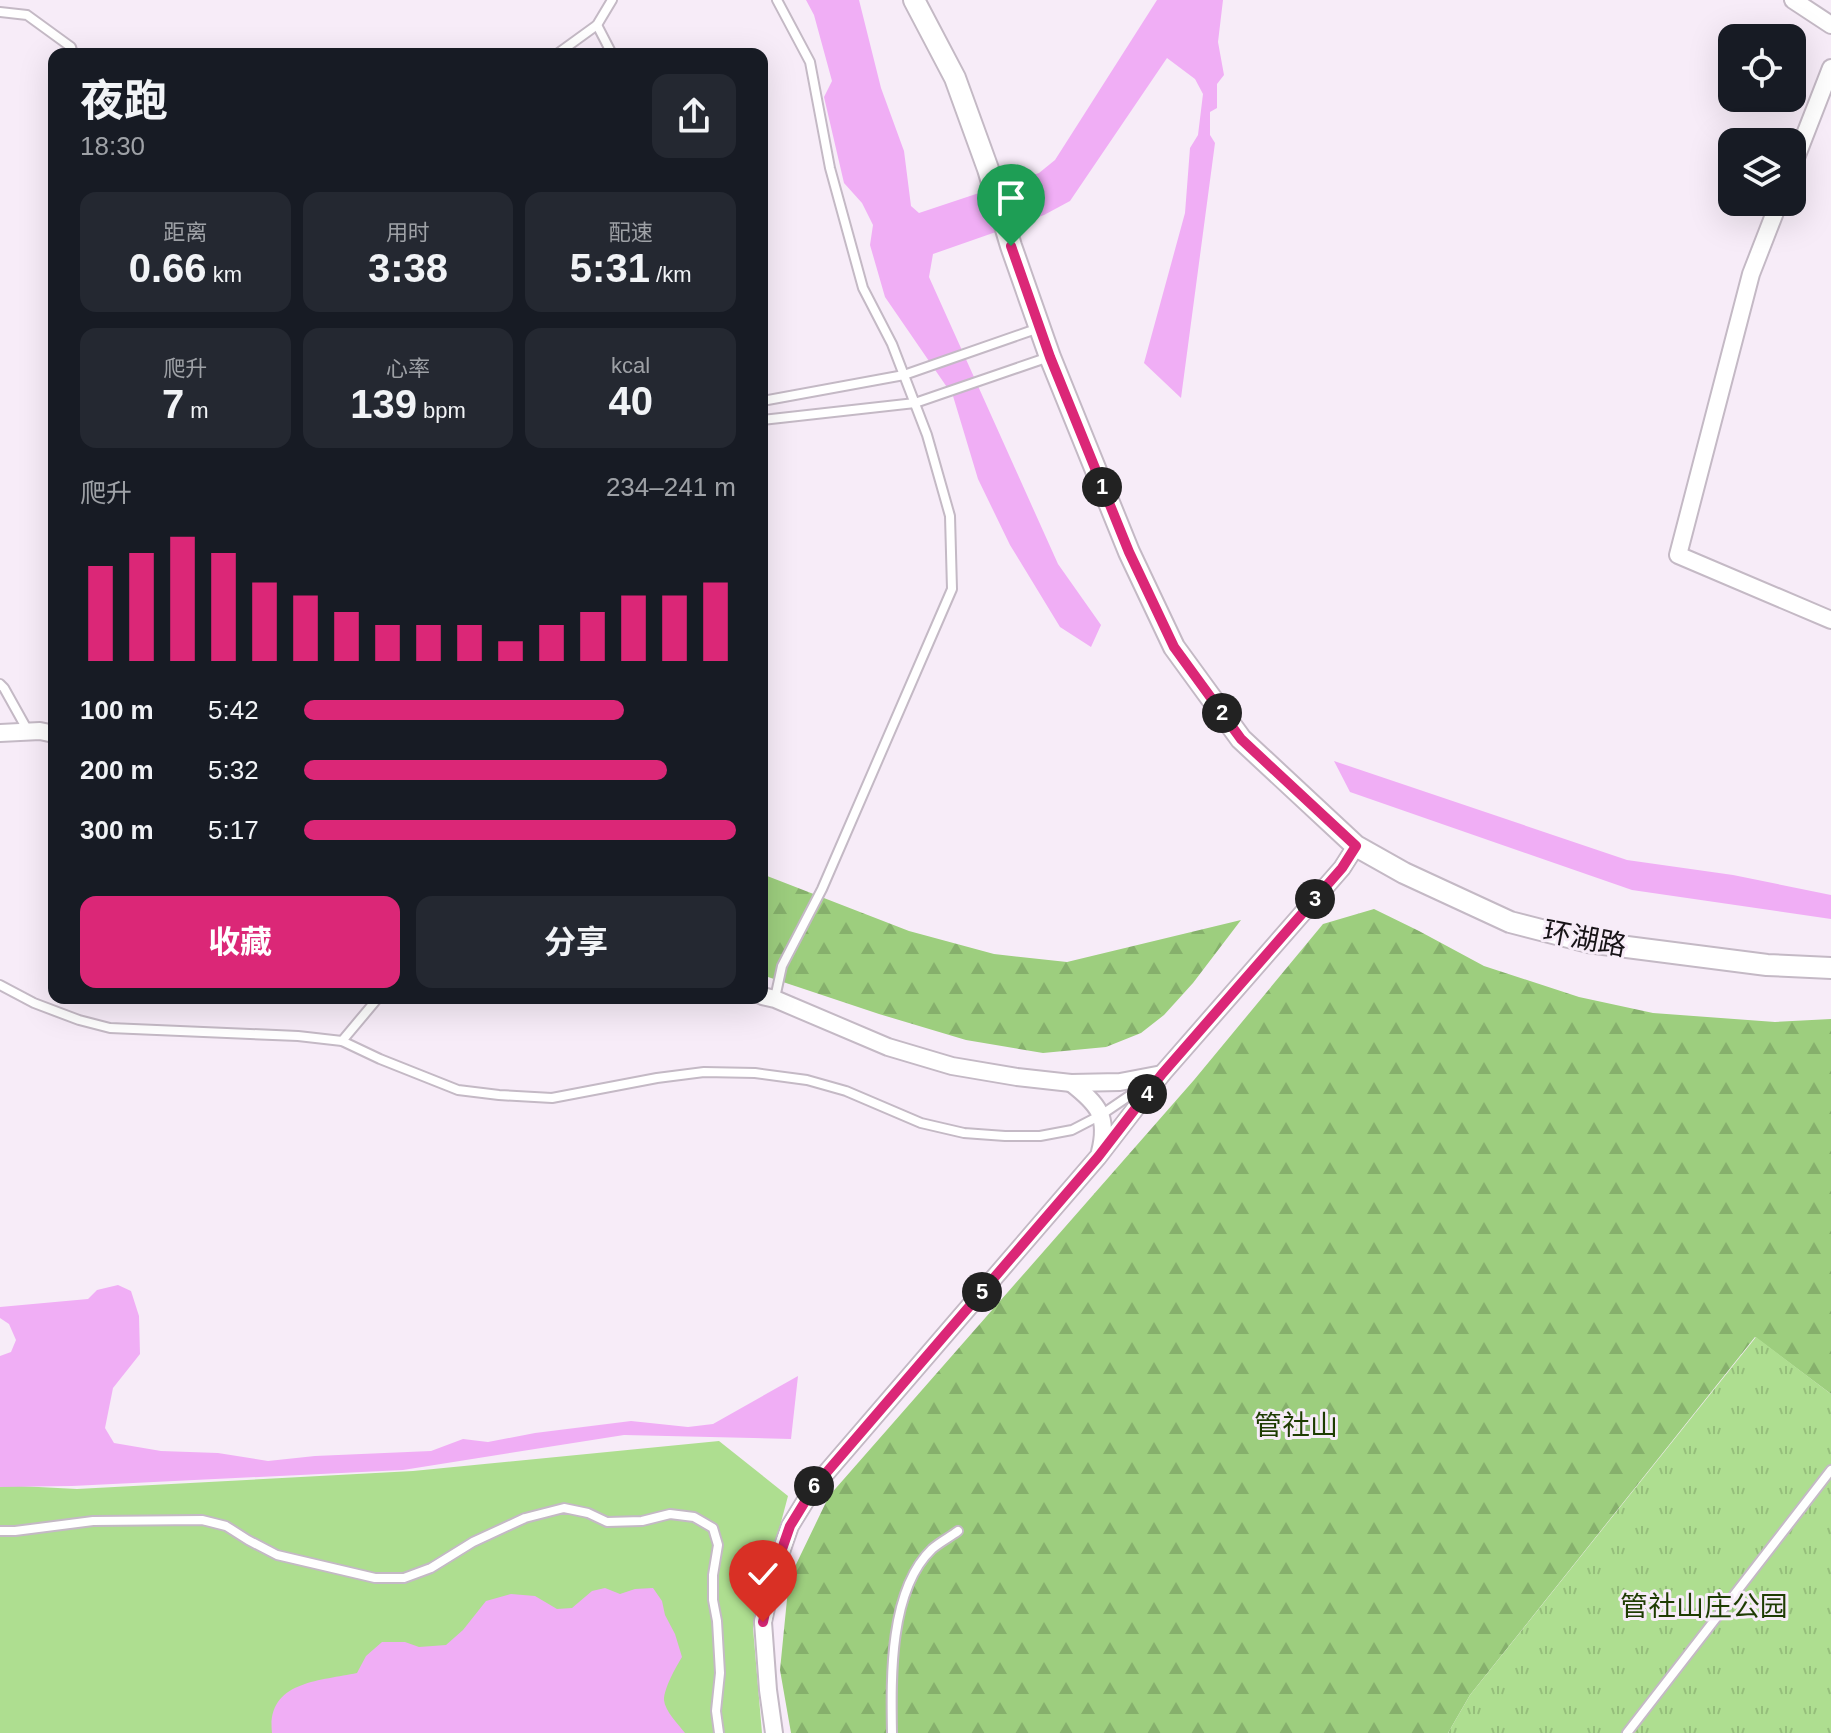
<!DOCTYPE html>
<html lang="zh">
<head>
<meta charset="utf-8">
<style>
  body { margin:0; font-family:Helvetica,"Noto Sans SC",sans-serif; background:#242831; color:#f1f3f6; height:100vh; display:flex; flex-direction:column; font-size:30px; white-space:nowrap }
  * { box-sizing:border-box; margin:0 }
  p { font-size:26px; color:#9ea1a6 }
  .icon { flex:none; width:44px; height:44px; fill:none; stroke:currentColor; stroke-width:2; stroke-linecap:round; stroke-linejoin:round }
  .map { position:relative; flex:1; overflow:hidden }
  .panel { position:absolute; left:48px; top:48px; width:720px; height:956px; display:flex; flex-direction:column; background:#171b24; border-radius:16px; box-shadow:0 8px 32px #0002 }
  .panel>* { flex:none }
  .buttons { position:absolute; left:1718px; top:24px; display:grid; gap:16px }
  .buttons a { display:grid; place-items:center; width:88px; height:88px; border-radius:16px; background:#171b24; box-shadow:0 8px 32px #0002; font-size:40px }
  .pin { position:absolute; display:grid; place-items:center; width:68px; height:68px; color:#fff; margin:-82px -34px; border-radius:50% 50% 50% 0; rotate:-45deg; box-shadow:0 0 8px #0007 }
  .pin .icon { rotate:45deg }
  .km { position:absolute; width:40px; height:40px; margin:-20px; border-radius:50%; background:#222; color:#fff; font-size:22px; line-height:40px; text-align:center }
  .round { display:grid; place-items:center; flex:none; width:84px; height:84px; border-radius:16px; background:#242831 }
  .summary { display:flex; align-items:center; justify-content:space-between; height:136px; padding:0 32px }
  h1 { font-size:44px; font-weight:700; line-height:60px }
  .stats { display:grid; grid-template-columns:repeat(3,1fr); gap:12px; height:136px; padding:8px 32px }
  .stats div { display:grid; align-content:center; border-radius:16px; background:#242831; text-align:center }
  .stats b { font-size:40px; font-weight:700 }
  .stats small { font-size:22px; font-weight:400 }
  .stats p { font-size:22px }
  .chart { height:224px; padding:16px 32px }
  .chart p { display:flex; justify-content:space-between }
  .chart svg { width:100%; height:144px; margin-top:8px; stroke:#db2777; stroke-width:6 }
  .primary-button { display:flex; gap:16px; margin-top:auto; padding:16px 32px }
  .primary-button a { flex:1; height:92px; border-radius:16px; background:#db2777; color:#fff; font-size:32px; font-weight:700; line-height:92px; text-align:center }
  .primary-button a+a { background:#242831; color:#f1f3f6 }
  ul { padding:0 32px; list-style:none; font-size:26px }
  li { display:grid; grid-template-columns:128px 96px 1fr; align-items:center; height:60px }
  li i { height:20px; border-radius:10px; background:#db2777 }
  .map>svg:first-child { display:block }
  .grass { fill:#aede90 }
  .forest { fill:url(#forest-firs) }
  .park { fill:url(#park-tufts) }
  .water { fill:#f0aef5 }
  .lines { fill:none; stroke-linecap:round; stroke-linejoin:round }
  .service-casing { stroke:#c4b9c5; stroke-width:12 }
  .minor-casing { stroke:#c4b9c5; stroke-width:20 }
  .tertiary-casing { stroke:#c4b9c5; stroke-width:24 }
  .service { stroke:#fff; stroke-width:8 }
  .minor { stroke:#fff; stroke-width:16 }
  .tertiary { stroke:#fff; stroke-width:20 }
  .route-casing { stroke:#fff; stroke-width:16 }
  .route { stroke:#db2777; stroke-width:10 }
  .labels { text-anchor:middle; stroke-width:6; stroke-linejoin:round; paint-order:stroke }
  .street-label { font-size:28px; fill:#171317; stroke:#f7ecf8 }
  .park-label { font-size:28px; fill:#1e3c02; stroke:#f7ecf8 }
</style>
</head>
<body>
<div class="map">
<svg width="1831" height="1733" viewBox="0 0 1831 1733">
  <defs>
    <pattern id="forest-firs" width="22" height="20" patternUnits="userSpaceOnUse" patternTransform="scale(2)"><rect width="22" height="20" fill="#9dce7e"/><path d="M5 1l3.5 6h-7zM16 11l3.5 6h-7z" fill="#86b06c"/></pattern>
    <pattern id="park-tufts" width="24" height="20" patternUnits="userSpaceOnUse" patternTransform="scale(2)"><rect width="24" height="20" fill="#aede90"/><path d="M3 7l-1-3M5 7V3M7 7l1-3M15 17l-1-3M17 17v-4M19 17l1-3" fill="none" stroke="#95be7b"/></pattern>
  </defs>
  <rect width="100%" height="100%" fill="#f7ecf8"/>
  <polygon class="grass" points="719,1441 788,1496 753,1628 762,1733 0,1733 0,1485 77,1489 413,1471"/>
  <g class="forest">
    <polygon points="762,874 909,931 994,954 1067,962 1241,920 1193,983 1164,1015 1141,1033 1106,1047 1043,1053 966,1040 879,1014 762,975"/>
    <polygon points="1374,909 1419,931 1484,966 1579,997 1653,1013 1775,1022 1831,1019 1831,1394 1755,1337 1470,1695 1448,1733 791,1733 780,1670 789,1579 829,1496 1194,1080 1323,924"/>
  </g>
  <polygon class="park" points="1756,1337 1831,1394 1831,1733 1448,1733 1470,1695"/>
  <g class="water">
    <polygon points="806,0 859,0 881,88 904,151 911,206 919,213 1039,173 1055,160 1157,0 1223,0 1218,42 1224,75 1217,84 1217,108 1210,112 1210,135 1215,143 1181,398 1144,363 1185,213 1190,148 1198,135 1203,94 1195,79 1167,58 1070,201 1044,215 933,254 929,277 1058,564 1101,625 1091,647 1060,627 1010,545 978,479 953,396 885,297 870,245 873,225 862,203 844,183 824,97 832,81 814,15"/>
    <polygon points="1334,761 1627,860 1733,875 1831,895 1831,919 1632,890 1350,792"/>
    <polygon points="118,1285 131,1291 139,1316 140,1354 113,1388 105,1428 114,1443 161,1451 218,1453 268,1461 315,1456 431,1451 463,1439 488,1442 535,1433 631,1421 688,1427 713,1424 798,1376 791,1439 624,1435 403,1470 72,1486 0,1487 0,1356 11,1352 16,1340 9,1324 0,1318 0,1307 88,1299 97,1290"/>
    <path d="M605,1588L620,1594L635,1589L653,1588L662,1601L665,1615L675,1634L682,1657C676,1667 664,1688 664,1700C665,1711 678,1724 685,1733H272C266,1681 320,1681 357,1673L366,1656L382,1642H405L419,1647L446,1645L463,1630L486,1601L511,1594L535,1596L557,1609L572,1608L592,1591Z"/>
  </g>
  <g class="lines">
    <g class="service-casing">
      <g id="service">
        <polyline points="0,12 27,15 71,47 73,54"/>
        <polyline points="597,25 612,54"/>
        <polyline points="557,54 597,25 612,0"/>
        <polyline points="762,401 904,375 1039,328"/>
        <polyline points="762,420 915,403 1049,357"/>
        <polyline points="0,684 4,688 28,731"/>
        <polyline points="0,985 34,1003 79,1020 110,1028 298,1036 342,1041 380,1059 458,1090 499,1095 552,1098 657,1078 704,1072 755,1073 807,1080 846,1091 921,1123 964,1133 1005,1136 1040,1136 1072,1130 1101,1115 1148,1083"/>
        <polyline points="775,998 782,966 822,889 952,589 950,516 927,435 892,344 863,288 830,168 810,62 777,0"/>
        <polyline points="342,1041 378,998"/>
        <polyline points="0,1531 15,1531 93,1521 202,1520 226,1526 248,1540 277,1555 375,1578 404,1578 431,1568 473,1542 525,1518 564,1508 588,1513 607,1522 642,1521 670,1514 694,1517 713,1528 718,1545 713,1575 713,1600 717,1621 720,1673 716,1711 719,1733"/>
        <path d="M892,1733C891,1678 889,1590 932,1549C940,1542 950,1537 958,1531"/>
        <polyline points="1627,1733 1831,1470"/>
      </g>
    </g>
    <g class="minor-casing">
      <g id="minor">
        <polyline points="1793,0 1831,25"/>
        <polyline points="1792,168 1831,68"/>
        <polyline points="1779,202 1751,274 1678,555 1831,620"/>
        <polyline points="0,733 40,731 54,734"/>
        <polyline points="762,996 775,999 888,1047 952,1066 1017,1077 1071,1083 1120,1082 1162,1074"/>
        <path d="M1071,1083C1098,1104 1109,1116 1100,1152"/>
        <polyline points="774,1733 768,1690 763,1622 773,1575 790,1526 814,1487 1098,1157 1162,1074 1342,868 1356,846"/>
      </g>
    </g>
    <g class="tertiary-casing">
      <polyline id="tertiary" points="914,0 955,78 988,169 1011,246 1050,357 1129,552 1174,647 1241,739 1356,846 1404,873 1510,922 1588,942 1767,965 1831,968"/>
    </g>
    <use href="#service" class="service"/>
    <use href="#minor" class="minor"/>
    <use href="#tertiary" class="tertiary"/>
  </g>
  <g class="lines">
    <g class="route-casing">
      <polyline id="route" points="763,1622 773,1575 790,1526 814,1487 1098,1157 1162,1074 1342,868 1356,846 1241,739 1174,647 1129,552 1050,357 1011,246"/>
    </g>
    <use href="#route" class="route"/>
  </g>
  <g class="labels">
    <g class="street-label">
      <text transform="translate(1585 938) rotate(11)" y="10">环湖路</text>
    </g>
    <g class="park-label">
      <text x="1296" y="1435">管社山</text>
      <text x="1704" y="1616">管社山庄公园</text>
    </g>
  </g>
</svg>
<div class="buttons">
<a><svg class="icon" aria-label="locate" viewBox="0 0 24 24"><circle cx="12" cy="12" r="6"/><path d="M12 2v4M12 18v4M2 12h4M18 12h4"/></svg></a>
<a><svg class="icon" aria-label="layers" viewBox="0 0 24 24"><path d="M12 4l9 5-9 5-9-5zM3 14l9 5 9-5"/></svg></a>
</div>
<div class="pin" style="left:1011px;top:246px;background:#1e9e55"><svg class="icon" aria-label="arrive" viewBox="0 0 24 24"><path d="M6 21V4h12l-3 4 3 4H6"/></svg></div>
<div class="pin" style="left:763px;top:1622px;background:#d93025"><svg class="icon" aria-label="check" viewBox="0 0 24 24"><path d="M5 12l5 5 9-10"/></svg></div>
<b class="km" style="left:1102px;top:487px">1</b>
<b class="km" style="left:1222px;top:713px">2</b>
<b class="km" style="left:1315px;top:899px">3</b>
<b class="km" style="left:1147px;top:1094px">4</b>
<b class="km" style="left:982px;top:1292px">5</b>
<b class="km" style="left:814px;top:1486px">6</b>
<section class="panel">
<div class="summary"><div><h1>夜跑</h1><p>18:30</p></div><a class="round"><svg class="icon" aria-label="share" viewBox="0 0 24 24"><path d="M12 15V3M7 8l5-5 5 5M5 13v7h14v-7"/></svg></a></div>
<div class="stats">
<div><p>距离</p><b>0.66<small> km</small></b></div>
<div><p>用时</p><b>3:38</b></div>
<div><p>配速</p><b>5:31<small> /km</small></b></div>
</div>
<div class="stats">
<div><p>爬升</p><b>7<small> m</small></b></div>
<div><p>心率</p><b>139<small> bpm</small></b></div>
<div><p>kcal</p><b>40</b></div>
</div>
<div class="chart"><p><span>爬升</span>234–241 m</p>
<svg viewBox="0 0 160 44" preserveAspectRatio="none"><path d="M5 44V15M15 44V11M25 44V6M35 44V11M45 44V20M55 44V24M65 44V29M75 44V33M85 44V33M95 44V33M105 44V38M115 44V33M125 44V29M135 44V24M145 44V24M155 44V20"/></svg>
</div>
<ul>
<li><b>100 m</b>5:42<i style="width:74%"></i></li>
<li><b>200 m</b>5:32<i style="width:84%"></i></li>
<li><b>300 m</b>5:17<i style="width:100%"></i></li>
</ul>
<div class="primary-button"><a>收藏</a><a>分享</a></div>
</section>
</div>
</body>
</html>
